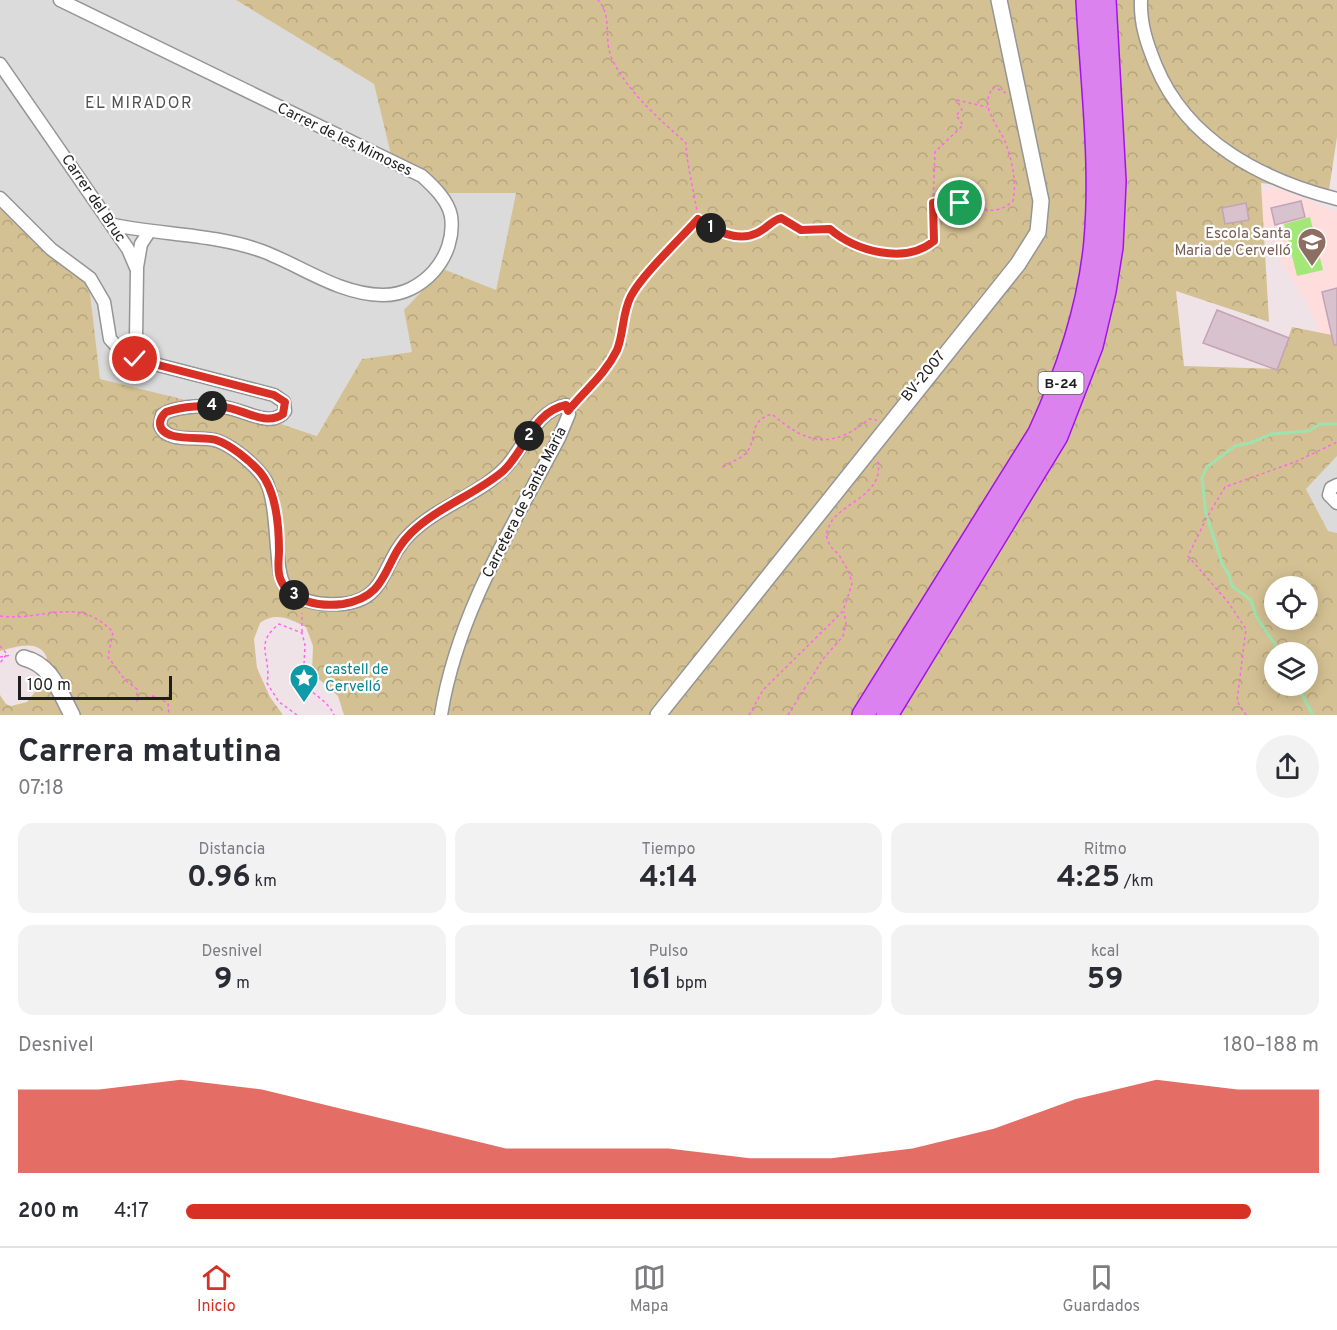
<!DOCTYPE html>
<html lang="es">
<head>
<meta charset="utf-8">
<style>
  body { margin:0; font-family:Overpass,sans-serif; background:#f2f2f3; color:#2b2b33; height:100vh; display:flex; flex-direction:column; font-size:22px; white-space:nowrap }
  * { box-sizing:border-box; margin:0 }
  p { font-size:20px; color:#7c7c81 }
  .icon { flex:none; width:33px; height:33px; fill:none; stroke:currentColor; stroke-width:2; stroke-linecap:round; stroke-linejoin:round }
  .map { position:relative; height:715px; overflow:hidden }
  .drawer { display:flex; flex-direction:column; background:#fff; flex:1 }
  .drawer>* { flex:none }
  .tools { position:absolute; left:1264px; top:576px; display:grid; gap:12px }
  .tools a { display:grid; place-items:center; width:54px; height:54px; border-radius:50%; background:#fff; box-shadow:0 3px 15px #0003; font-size:30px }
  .scale { position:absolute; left:18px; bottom:15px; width:154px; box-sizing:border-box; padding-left:6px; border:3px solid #1e1e1e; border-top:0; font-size:16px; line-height:21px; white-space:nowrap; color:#1e1e1e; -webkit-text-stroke:4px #fff; paint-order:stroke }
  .pin { position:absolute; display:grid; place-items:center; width:51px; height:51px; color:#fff; margin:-26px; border:3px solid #fff; border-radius:50%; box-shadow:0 2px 6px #0007 }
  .km { position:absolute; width:30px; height:30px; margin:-15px; border-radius:50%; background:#222; color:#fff; font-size:16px; line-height:30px; text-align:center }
  .round { display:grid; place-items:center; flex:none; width:63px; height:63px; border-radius:32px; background:#f2f2f3 }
  .overview { display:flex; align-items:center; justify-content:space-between; height:102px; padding:0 18px }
  h1 { font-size:33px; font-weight:700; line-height:45px }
  .stats { display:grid; grid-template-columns:repeat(3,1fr); gap:9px; height:102px; padding:6px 18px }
  .stats div { display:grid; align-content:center; border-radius:15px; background:#f2f2f3; text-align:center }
  .stats b { font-size:30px; font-weight:700 }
  .stats small { font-size:16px; font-weight:400 }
  .stats p { font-size:16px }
  .chart { height:168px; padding:12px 18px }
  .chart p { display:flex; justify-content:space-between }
  .chart svg { width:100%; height:108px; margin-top:6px; fill:#d93025; opacity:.7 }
  ul { padding:0 18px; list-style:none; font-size:20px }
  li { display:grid; grid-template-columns:96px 72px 1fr; align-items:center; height:45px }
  li i { height:15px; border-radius:8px; background:#d93025 }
  .dock { display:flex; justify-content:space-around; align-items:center; height:84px; border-top:2px solid #e1e1e2; background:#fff; font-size:16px; color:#7c7c81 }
  .dock a { display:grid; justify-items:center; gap:3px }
  .dock .selected { color:#d93025 }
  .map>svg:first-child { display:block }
  .residential { fill:#dcdbdc }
  .education { fill:#fdd }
  .forest { fill:url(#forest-crowns); fill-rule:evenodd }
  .pitch { fill:#a3e778 }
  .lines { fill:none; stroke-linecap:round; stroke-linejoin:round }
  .stream { stroke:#9ee2ae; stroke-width:3 }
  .building { fill:#d7c2ce; stroke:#c3a3b5; stroke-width:1.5 }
  .minor-casing { stroke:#959595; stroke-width:15 }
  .tertiary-casing { stroke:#959595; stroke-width:18 }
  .motorway-casing { stroke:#a212ec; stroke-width:24 }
  .path { stroke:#ff65ee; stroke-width:1.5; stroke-dasharray:3 3; stroke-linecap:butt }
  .minor { stroke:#fff; stroke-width:12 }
  .tertiary { stroke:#fff; stroke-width:15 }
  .motorway { stroke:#dc82ef; stroke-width:21 }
  .route-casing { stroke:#fff; stroke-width:12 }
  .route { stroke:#d93025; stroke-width:8 }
  .labels { text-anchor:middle; stroke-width:4.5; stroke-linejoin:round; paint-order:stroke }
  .shield { fill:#fff; stroke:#626262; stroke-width:1.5 }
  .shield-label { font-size:14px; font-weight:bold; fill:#1e1e1e }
  .street-label { font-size:15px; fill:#1e1e1e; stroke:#fff }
  .education-label { font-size:15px; fill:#785e54; stroke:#fff; text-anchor:end }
  .culture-label { font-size:15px; fill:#0d838f; stroke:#fff; text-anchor:start }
  .neighbourhood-label { font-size:16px; letter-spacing:1.5px; fill:#515151; stroke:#fff }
</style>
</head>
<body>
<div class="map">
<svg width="1337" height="715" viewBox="0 0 1337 715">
  <defs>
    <pattern id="forest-crowns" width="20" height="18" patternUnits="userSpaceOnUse" patternTransform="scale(1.5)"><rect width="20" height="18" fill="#d4c193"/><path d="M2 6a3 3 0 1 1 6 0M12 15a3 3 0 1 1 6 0" fill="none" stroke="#b6a57e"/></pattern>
  </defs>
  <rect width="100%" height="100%" fill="#f0e3e7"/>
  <g class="residential">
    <polygon points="0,0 236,0 374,84 391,155 437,180 445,193 516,193 496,291 412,352 362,359 318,436 275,422 100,379 89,284 50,255 0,207"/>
    <polygon points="1337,456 1337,533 1328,532 1306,489"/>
  </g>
  <polygon class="education" points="1274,187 1317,203 1318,207 1328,206 1330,212 1337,211 1337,347 1322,338 1317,330 1311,310 1275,251 1258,210 1259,192"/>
  <path class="forest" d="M236,0H1337V137L1329,190L1261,183L1269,322L1176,291L1184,366L1277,369L1292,327L1337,336V456L1306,489L1328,531L1337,533V715H344L338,696L312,673L313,646L306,627C291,619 275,611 260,623L254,639L257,668L270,697L283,715H0V695L6,704L11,706L27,702L35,692L39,671L47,658C39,638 16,647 0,651V207L50,255L89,284L100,379L275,422L317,436L362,359L412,352L404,310L443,269L496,290L516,193H445L437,180L391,155L374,84ZM1275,586H1308V620H1275ZM1275,652H1308V686H1275Z"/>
  <polygon class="pitch" points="1310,217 1323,270 1297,276 1284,224"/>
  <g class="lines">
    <g class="stream">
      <polyline points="1280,652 1256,616 1251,600 1232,586 1229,574 1223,566 1206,514 1202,478 1207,467 1235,446 1250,443 1272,434 1309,431 1320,424 1337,424"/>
      <polyline points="1297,686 1313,715"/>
    </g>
  </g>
  <g class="building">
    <polygon points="1301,201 1305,217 1275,225 1271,208"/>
    <polygon points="1246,203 1249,220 1225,224 1222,208"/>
    <polygon points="1337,288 1337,345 1334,345 1322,292"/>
    <polygon points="1217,310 1289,338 1277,370 1203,343"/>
  </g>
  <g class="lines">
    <g class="minor-casing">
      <g id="minor">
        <path d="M60,0L422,176C433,186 448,200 451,216C457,257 422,296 382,295C338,294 302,266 262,251C215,234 163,235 114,225"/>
        <path d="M1141,0C1140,24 1147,44 1156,66C1187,141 1262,180 1337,199"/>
        <polyline points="0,64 128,249 137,270 136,338 133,349"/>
        <polyline points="0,198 51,249 90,278 104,302 110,339 121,351"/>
        <polyline points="137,267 141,244 149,232"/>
        <path d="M135,359L274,395L284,402L285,411C272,430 241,408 223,407C206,405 183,406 167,412L162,415L160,425C166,445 202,435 218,441C234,447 257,466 266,481C280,509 273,573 286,587C296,599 310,603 326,604C391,608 377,564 412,532C439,506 479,495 505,468C525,447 535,411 566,405L569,414L559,438C512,527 457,614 441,715"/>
        <polyline points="1337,485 1331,488 1329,495 1337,503"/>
      </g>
    </g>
    <g class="tertiary-casing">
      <g id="tertiary">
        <path d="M24,658C52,665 59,691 72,715"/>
        <polyline points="658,715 1018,264 1038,232 1041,201 999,0"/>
      </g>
    </g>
    <g class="motorway-casing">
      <g id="motorway">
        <path d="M863,715L1039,433C1067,372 1089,308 1095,241C1102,161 1091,80 1087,0"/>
        <polyline points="887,715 1057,436 1092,346 1105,291 1112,247 1115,181 1105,0"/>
      </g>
    </g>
    <g class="path">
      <polyline points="933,202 935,152 963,125 956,115 962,110 957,100 987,107"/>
      <path d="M698,219C714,230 737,243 757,233C766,229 771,221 781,218L801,230L830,229C855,251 905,264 934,241L933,203C961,189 984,227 1013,201C1017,182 1012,161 1006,144C999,125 977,106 994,87L1006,93"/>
      <path d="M576,401L602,377L618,347L621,324L631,295L698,219C695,193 687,169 686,143C659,119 628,92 612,59C603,40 613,16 598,0"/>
      <path d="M723,467C730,462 738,460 744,455C759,442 746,421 772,414C807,445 833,449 869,419L877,420"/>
      <path d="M0,616C43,622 77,594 113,632L108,657L125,680L137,689V701L153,696L168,703L169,715"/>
      <polyline points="302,632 302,613"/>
      <polyline points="0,646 7,654 0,663"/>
      <polyline points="0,657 11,655"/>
      <path d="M297,715L279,702L267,683C272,657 253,644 279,624L302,633L305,645L303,684C314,695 328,701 334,715"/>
      <path d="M749,715L763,690L843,611L852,584L849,572L839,555L830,546L826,535C828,529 830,522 834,518C852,499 883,492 878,461"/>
      <polyline points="788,715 823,659 843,636 846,623 844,612"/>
      <polyline points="1246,715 1237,701 1246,629 1228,602 1188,556 1206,519 1225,487 1295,462 1337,442"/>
    </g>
    <use href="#minor" class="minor"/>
    <use href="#tertiary" class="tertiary"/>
    <use href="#motorway" class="motorway"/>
  </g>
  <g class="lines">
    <g class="route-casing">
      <path id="route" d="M135,359L274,395L285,402L283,414C265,427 242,408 223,407C206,405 183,406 166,412C163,415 160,417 160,423C160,443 202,436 216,440C231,445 249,460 260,472C276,491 279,527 279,551C279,559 277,569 280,578C288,602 321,607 343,604C391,596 382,561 411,533C438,507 474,495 502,472C526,451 532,412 566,405L568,411C585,390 605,375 617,350C624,333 622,313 631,296C642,275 680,239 698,219C714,230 737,243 757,233C766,229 771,221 781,218L801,230L830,229C855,251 905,265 934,241L933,203L949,199L960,203"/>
    </g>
    <use href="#route" class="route"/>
  </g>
  <defs>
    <g id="school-pin" transform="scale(1.5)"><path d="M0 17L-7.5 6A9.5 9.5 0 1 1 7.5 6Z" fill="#8d6e63" stroke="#fff"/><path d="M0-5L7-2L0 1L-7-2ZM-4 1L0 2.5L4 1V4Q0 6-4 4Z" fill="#fff"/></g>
    <g id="sight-pin" transform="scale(1.5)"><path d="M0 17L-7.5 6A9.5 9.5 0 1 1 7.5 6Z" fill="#0f9aa8" stroke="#fff"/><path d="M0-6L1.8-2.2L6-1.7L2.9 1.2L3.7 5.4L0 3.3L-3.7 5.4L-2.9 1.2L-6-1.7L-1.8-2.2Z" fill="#fff"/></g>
  </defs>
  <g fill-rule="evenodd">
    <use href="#school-pin" x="1312" y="242"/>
    <use href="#sight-pin" x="304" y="678"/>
  </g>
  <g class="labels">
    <rect class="shield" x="1038.5" y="372" width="45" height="22" rx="4.5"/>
    <g class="shield-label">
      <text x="1061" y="388">B-24</text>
    </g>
    <g class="street-label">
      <text transform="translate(345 139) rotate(26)" y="5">Carrer de les Mimoses</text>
      <text transform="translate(94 198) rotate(56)" y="5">Carrer del Bruc</text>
      <text transform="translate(923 376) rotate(-51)" y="5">BV-2007</text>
      <text transform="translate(524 502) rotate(-63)" y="5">Carretera de Santa Maria</text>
    </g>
    <g class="education-label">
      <text x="1291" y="238">Escola Santa<tspan x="1291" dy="17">Maria de Cervelló</tspan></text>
    </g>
    <g class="culture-label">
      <text x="325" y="674">castell de<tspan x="325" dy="17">Cervelló</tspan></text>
    </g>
    <g class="neighbourhood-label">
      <text x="139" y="108">EL MIRADOR</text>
    </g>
  </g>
</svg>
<div class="tools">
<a><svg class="icon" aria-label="locate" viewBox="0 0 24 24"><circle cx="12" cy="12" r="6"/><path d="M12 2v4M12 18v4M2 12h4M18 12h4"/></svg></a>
<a><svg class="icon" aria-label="layers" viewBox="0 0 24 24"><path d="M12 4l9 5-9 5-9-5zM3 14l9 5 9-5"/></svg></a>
</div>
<div class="scale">100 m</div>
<div class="pin" style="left:960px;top:203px;background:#1e9e55"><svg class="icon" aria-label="arrive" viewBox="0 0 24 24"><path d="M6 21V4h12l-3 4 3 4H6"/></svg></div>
<div class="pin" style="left:135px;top:359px;background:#d93025"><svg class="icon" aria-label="check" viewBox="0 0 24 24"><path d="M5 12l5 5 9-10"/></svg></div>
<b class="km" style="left:711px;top:228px">1</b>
<b class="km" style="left:529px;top:436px">2</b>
<b class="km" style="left:294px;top:595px">3</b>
<b class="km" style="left:212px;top:406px">4</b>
</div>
<section class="drawer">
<div class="overview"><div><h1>Carrera matutina</h1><p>07:18</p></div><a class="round"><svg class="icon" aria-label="share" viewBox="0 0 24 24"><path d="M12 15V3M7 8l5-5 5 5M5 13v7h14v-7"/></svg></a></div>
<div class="stats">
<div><p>Distancia</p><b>0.96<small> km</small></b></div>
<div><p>Tiempo</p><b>4:14</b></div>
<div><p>Ritmo</p><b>4:25<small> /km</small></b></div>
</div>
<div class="stats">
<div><p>Desnivel</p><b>9<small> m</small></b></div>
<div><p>Pulso</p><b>161<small> bpm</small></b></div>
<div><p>kcal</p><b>59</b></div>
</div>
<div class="chart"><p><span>Desnivel</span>180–188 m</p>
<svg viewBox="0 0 160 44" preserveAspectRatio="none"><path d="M0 44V10L10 10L20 6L30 10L40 18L50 26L60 34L70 34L80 34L90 38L100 38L110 34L120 26L130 14L140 6L150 10L160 10V44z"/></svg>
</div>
<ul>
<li><b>200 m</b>4:17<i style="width:94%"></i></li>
</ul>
</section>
<nav class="dock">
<a class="selected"><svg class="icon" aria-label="home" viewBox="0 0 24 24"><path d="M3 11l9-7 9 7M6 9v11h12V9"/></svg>Inicio</a>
<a><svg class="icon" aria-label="map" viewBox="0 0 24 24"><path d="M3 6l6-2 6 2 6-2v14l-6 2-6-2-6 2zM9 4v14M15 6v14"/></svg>Mapa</a>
<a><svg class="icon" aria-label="saved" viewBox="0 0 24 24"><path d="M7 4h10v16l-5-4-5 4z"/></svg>Guardados</a>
</nav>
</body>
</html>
